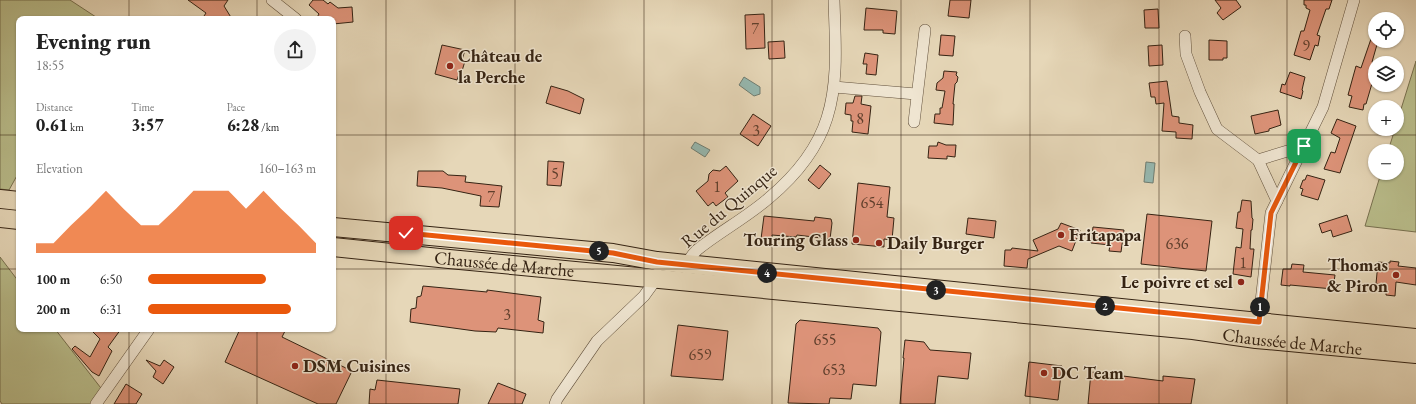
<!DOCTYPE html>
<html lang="en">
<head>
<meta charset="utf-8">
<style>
  body { margin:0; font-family:"EB Garamond",serif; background:#f2f2f2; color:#222; height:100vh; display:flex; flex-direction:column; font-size:15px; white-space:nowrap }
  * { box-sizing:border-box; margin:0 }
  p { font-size:13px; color:#767676 }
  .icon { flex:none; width:22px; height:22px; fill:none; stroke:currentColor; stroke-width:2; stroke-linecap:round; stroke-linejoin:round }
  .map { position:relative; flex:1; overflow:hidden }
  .side { position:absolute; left:16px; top:16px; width:320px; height:316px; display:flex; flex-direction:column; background:#fff; border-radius:8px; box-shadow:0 1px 3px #0004 }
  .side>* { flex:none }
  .buttons { position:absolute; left:1368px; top:12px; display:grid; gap:8px }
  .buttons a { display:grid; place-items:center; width:36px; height:36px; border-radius:50%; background:#fff; box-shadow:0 1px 3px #0004; font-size:20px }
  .pin { position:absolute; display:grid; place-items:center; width:34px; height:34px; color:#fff; margin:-17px; border-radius:8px; box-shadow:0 2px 6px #0006 }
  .km { position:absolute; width:20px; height:20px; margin:-10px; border-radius:50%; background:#222; color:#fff; font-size:11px; line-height:20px; text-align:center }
  .round { display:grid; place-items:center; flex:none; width:42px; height:42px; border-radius:21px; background:#f2f2f2 }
  .head { display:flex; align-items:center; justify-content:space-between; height:68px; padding:0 20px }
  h1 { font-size:22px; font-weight:800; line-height:30px }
  .metrics { display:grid; grid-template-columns:repeat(3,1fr); gap:6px; height:68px; padding:4px 20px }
  .metrics div { display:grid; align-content:center }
  .metrics b { font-size:17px; font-weight:800 }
  .metrics small { font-size:11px; font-weight:400 }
  .metrics p { font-size:11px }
  .chart { height:112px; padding:8px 20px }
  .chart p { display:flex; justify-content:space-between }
  .chart svg { width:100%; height:72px; margin-top:4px; fill:#ea580c; opacity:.7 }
  ul { padding:0 20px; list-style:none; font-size:13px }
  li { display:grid; grid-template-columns:64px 48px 1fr; align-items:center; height:30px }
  li i { height:10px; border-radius:5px; background:#ea580c }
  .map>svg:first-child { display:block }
  .green { fill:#b9bd8b; stroke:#77704f }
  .water { fill:#96b9b1; stroke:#6f7d72 }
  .building { fill:#dd9379; stroke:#352313 }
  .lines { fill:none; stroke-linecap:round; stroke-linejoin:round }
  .street-casing { stroke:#61503c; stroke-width:12 }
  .primary-casing { stroke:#352313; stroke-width:20 }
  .street { stroke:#efe5d1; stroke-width:11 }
  .primary { stroke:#e6d7b8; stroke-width:18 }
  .route-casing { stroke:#fff; stroke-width:8 }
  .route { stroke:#ea580c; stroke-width:5 }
  .grid { fill:none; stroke:#352313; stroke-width:1; stroke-opacity:0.55 }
  .poi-dot { fill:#8f2418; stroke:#efe5d1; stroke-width:1.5 }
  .labels { text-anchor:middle; stroke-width:3; stroke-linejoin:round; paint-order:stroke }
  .number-label { font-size:16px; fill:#5f3f2c }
  .poi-label { font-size:18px; font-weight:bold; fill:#352313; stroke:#efe5d1; text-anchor:start }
  .street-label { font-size:18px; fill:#352313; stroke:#efe5d1 }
</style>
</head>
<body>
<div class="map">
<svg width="1416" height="404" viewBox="0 0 1416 404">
  <rect width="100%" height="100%" fill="#e6d7b8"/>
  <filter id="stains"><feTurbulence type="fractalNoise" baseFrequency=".005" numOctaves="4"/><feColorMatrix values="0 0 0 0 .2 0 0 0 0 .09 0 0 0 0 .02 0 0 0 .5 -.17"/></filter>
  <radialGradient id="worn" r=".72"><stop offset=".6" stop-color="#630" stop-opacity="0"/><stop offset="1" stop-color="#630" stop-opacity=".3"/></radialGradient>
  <g class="green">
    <polygon points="0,0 70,0 99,19 19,19 19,172 9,190 0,189"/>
    <polygon points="1416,61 1416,232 1365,226 1381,173 1397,173 1397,151 1388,151 1395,129 1397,129 1397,122"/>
    <polygon points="0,257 19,282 19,329 55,329 104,392 96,404 2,404 0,401"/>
  </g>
  <g class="water">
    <polygon points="744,77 760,87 760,94 754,96 739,85"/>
    <polygon points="695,142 710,150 705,157 691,148"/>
    <polygon points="1146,162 1155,163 1153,183 1144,182"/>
  </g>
  <g class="building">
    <polygon points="188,0 228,0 224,6 232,19 202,19 206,13"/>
    <polygon points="313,0 323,0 328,4 330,2 338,8 352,7 353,22 333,24 333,19 316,19 319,14 309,5"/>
    <polygon points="950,0 971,0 969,18 948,16"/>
    <polygon points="1215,0 1236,0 1241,7 1223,20 1217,13 1221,8"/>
    <polygon points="1304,0 1332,0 1329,9 1326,9 1317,35 1320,36 1318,46 1315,45 1310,60 1294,55 1301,31 1304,31 1310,10 1306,8 1306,5 1304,5"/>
    <polygon points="866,8 897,11 895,34 883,33 883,30 864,30"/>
    <polygon points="1158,9 1159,28 1145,28 1144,10"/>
    <polygon points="764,14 765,48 746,49 745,15"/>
    <polygon points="941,35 955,36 953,56 939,55"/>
    <polygon points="1372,36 1375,37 1375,41 1378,41 1372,62 1375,63 1375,81 1373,80 1366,104 1364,104 1363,110 1349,107 1352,96 1348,95 1356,66 1361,68"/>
    <polygon points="1209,40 1227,41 1227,58 1223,58 1223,60 1209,60"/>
    <polygon points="784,41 785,58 769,59 768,42"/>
    <polygon points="442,45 465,50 462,60 465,61 462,71 460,71 457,80 435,74"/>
    <polygon points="1162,45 1163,65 1149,66 1148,46"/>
    <polygon points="865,53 878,55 876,75 866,74 867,64 863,64"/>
    <polygon points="944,71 957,72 956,75 958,77 957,82 955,84 953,104 954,104 953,125 934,123 935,114 940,114 940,108 942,108 945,91 936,90 937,83 943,78"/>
    <polygon points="1290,72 1305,77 1302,90 1303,91 1301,99 1280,92 1282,84 1285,85"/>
    <polygon points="1167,81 1172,116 1179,117 1179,123 1193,125 1192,139 1176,138 1176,132 1162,131 1164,103 1156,104 1155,97 1151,97 1149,83"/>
    <polygon points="551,86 568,91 584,99 580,114 546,103"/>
    <polygon points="855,96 862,96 861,104 871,106 868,134 852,132 853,121 851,121 851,115 845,114 846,103 853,103"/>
    <polygon points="1278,110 1281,125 1269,129 1269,131 1255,134 1251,116"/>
    <polygon points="753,114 771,126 758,146 740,134"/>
    <polygon points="1337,119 1356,126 1340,173 1324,169 1331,152 1335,153 1340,138 1331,133"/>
    <polygon points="938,142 946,145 956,145 955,157 947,156 947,159 928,158 929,146 937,146"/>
    <polygon points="548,161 564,162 561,186 547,185"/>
    <polygon points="820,165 831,174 819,189 808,180"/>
    <polygon points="726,166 738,181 725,193 728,197 716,206 713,202 708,206 696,191 708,181 709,174 713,170 720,171"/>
    <polygon points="418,171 443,171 448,175 466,176 465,182 502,186 499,207 480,206 481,196 442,188 417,186"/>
    <polygon points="1307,175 1325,180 1318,200 1301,195 1303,189 1300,188 1303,180 1305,180"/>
    <polygon points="858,183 890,187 887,217 894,218 892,240 884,239 884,247 852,244"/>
    <polygon points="1242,200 1251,201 1252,218 1253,219 1252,230 1251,230 1250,249 1254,249 1251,277 1233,274 1236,247 1241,248 1243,229 1236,228 1238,212 1240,212"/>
    <polygon points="1147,214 1212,221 1206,271 1141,264"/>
    <polygon points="1347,215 1352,231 1333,237 1331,230 1322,233 1319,224"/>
    <polygon points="764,216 814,221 815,217 831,219 832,223 830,239 797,235 796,237 772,235 772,240 761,239"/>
    <polygon points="968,218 996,221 994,238 966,234"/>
    <polygon points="1061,223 1080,230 1072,251 1059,246 1028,259 1027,268 1004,266 1005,250 1011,250 1012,248 1038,251 1033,240 1058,229"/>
    <polygon points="1093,227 1124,230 1121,252 1109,251 1110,245 1091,243"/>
    <polygon points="1390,261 1399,262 1398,266 1416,268 1416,285 1396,282 1395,296 1386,295 1386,285 1376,284 1378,262 1390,263"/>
    <polygon points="1292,264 1304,265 1303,272 1335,275 1333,289 1290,285 1290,286 1281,285 1283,269 1291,269"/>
    <polygon points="423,286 487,292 487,290 541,297 538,320 544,322 543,333 498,328 496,332 475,331 410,322 411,309 416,308 417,297 421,296"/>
    <polygon points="800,320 878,328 881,332 876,386 853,384 851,399 830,398 829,404 788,403 796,324"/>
    <polygon points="678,325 728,331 723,380 671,376"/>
    <polygon points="90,329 121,329 108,347 112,351 99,376 92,372 72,349 75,346 90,357 100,339"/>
    <polygon points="240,329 286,329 282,337 352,371 336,404 318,404 225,362"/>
    <polygon points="905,340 924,342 930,350 971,353 968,379 938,376 935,404 900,404 904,358 903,358"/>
    <polygon points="146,360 160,366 164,360 174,367 163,384 153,377 156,371"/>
    <polygon points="1029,362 1062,366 1058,400 1025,396"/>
    <polygon points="1091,372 1163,381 1163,376 1195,379 1191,404 1088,404"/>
    <polygon points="377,380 460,389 458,404 369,404 370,389 375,390"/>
    <polygon points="498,383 526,394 522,404 488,404"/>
    <polygon points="126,384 142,394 136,404 114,404"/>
  </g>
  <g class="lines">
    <g class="street-casing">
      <g id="street">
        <polyline points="272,0 296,19"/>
        <polyline points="1185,36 1186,54 1200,92 1217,129 1258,160 1277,201"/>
        <polyline points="834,87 916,94"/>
        <polyline points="914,122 925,30"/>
        <polyline points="1258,160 1304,146"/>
        <path d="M686,268C687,262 693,254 697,250C719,232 746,218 769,198C794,177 817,150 827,118C839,80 835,39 834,0"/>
        <polyline points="1258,328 1271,213 1323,107 1354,0"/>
        <polyline points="96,404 149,329"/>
        <polyline points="555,404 557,399 597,341 644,296 657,278 657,274"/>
      </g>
    </g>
    <g class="primary-casing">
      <g id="primary">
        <polyline points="0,199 19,201"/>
        <polyline points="0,218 19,220"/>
        <polyline points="333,227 613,253 657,261 1416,338"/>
        <path id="s1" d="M333,247L449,259L1193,330L1256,339L1416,354"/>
      </g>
    </g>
    <use href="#street" class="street"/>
    <use href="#primary" class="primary"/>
  </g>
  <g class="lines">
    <g class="route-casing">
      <polyline id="route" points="406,233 613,253 657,262 1259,322 1271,213 1304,146"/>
    </g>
    <use href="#route" class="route"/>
  </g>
  <path class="grid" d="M129,0V19M257,0V19M386,0V404M515,0V404M644,0V404M772,0V404M901,0V404M1030,0V404M1159,0V404M1287,0V404M0,135H19M333,135H1416M0,269H19M333,269H1416M129,329V404M257,329V404"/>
  <g class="poi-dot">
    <circle cx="450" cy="66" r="4"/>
    <circle cx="1061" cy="235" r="4"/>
    <circle cx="856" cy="240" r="4"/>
    <circle cx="879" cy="243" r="4"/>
    <circle cx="1396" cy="275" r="4"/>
    <circle cx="1241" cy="282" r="4"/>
    <circle cx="295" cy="366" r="4"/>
    <circle cx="1044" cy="373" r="4"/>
  </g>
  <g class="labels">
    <g class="number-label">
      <text x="755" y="34">7</text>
      <text x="1306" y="51">9</text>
      <text x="860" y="124">8</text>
      <text x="756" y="136">3</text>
      <text x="555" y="179">5</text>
      <text x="717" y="192">1</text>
      <text x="491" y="202">7</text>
      <text x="872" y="208">654</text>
      <text x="1177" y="249">636</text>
      <text x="1243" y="268">1</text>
      <text x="507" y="320">3</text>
      <text x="825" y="345">655</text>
      <text x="700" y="360">659</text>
      <text x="834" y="375">653</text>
    </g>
    <g class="poi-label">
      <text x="458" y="62">Château de<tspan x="458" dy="21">la Perche</tspan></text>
      <text x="1069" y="241">Fritapapa</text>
      <text x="848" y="246" text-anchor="end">Touring Glass</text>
      <text x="887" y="249">Daily Burger</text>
      <text x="1388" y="271" text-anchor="end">Thomas<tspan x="1388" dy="21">&amp; Piron</tspan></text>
      <text x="1233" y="288" text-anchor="end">Le poivre et sel</text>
      <text x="303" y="372">DSM Cuisines</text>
      <text x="1052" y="379">DC Team</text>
    </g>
    <g class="street-label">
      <text transform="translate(729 206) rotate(-40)" y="6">Rue du Quinque</text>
      <text dy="6" stroke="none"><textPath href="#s1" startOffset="172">Chaussée de Marche</textPath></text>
      <text dy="6" stroke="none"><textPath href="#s1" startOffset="964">Chaussée de Marche</textPath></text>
    </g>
  </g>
  <rect width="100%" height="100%" filter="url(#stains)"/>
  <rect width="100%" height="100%" fill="url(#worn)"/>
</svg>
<div class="buttons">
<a><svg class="icon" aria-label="locate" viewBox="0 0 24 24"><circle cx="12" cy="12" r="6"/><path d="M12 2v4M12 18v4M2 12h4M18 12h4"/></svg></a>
<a><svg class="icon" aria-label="layers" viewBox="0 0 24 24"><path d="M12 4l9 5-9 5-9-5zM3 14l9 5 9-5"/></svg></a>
<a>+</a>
<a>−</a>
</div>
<div class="pin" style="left:1304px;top:146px;background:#1e9e55"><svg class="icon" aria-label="arrive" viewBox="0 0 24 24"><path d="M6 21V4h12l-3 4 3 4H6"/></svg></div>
<div class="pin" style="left:406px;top:233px;background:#d93025"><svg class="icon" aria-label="check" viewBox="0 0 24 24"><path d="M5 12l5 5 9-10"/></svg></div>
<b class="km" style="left:1260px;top:307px">1</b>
<b class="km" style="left:1105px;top:306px">2</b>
<b class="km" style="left:936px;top:290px">3</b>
<b class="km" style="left:767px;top:273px">4</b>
<b class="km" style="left:599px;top:251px">5</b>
<section class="side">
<div class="head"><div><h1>Evening run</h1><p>18:55</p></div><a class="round"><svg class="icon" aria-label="share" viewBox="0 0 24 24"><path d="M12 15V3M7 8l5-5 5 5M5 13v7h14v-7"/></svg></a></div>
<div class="metrics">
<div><p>Distance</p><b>0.61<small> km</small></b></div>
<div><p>Time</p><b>3:57</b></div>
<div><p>Pace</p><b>6:28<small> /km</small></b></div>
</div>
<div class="chart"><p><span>Elevation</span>160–163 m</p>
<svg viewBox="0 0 160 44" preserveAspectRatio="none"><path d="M0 44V38L10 38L20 27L30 17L40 6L50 17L60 27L70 27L80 17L90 6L100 6L110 6L120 17L130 6L140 17L150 27L160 38V44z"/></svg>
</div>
<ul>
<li><b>100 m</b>6:50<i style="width:70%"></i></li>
<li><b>200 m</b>6:31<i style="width:85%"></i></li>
</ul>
</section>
</div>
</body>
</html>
